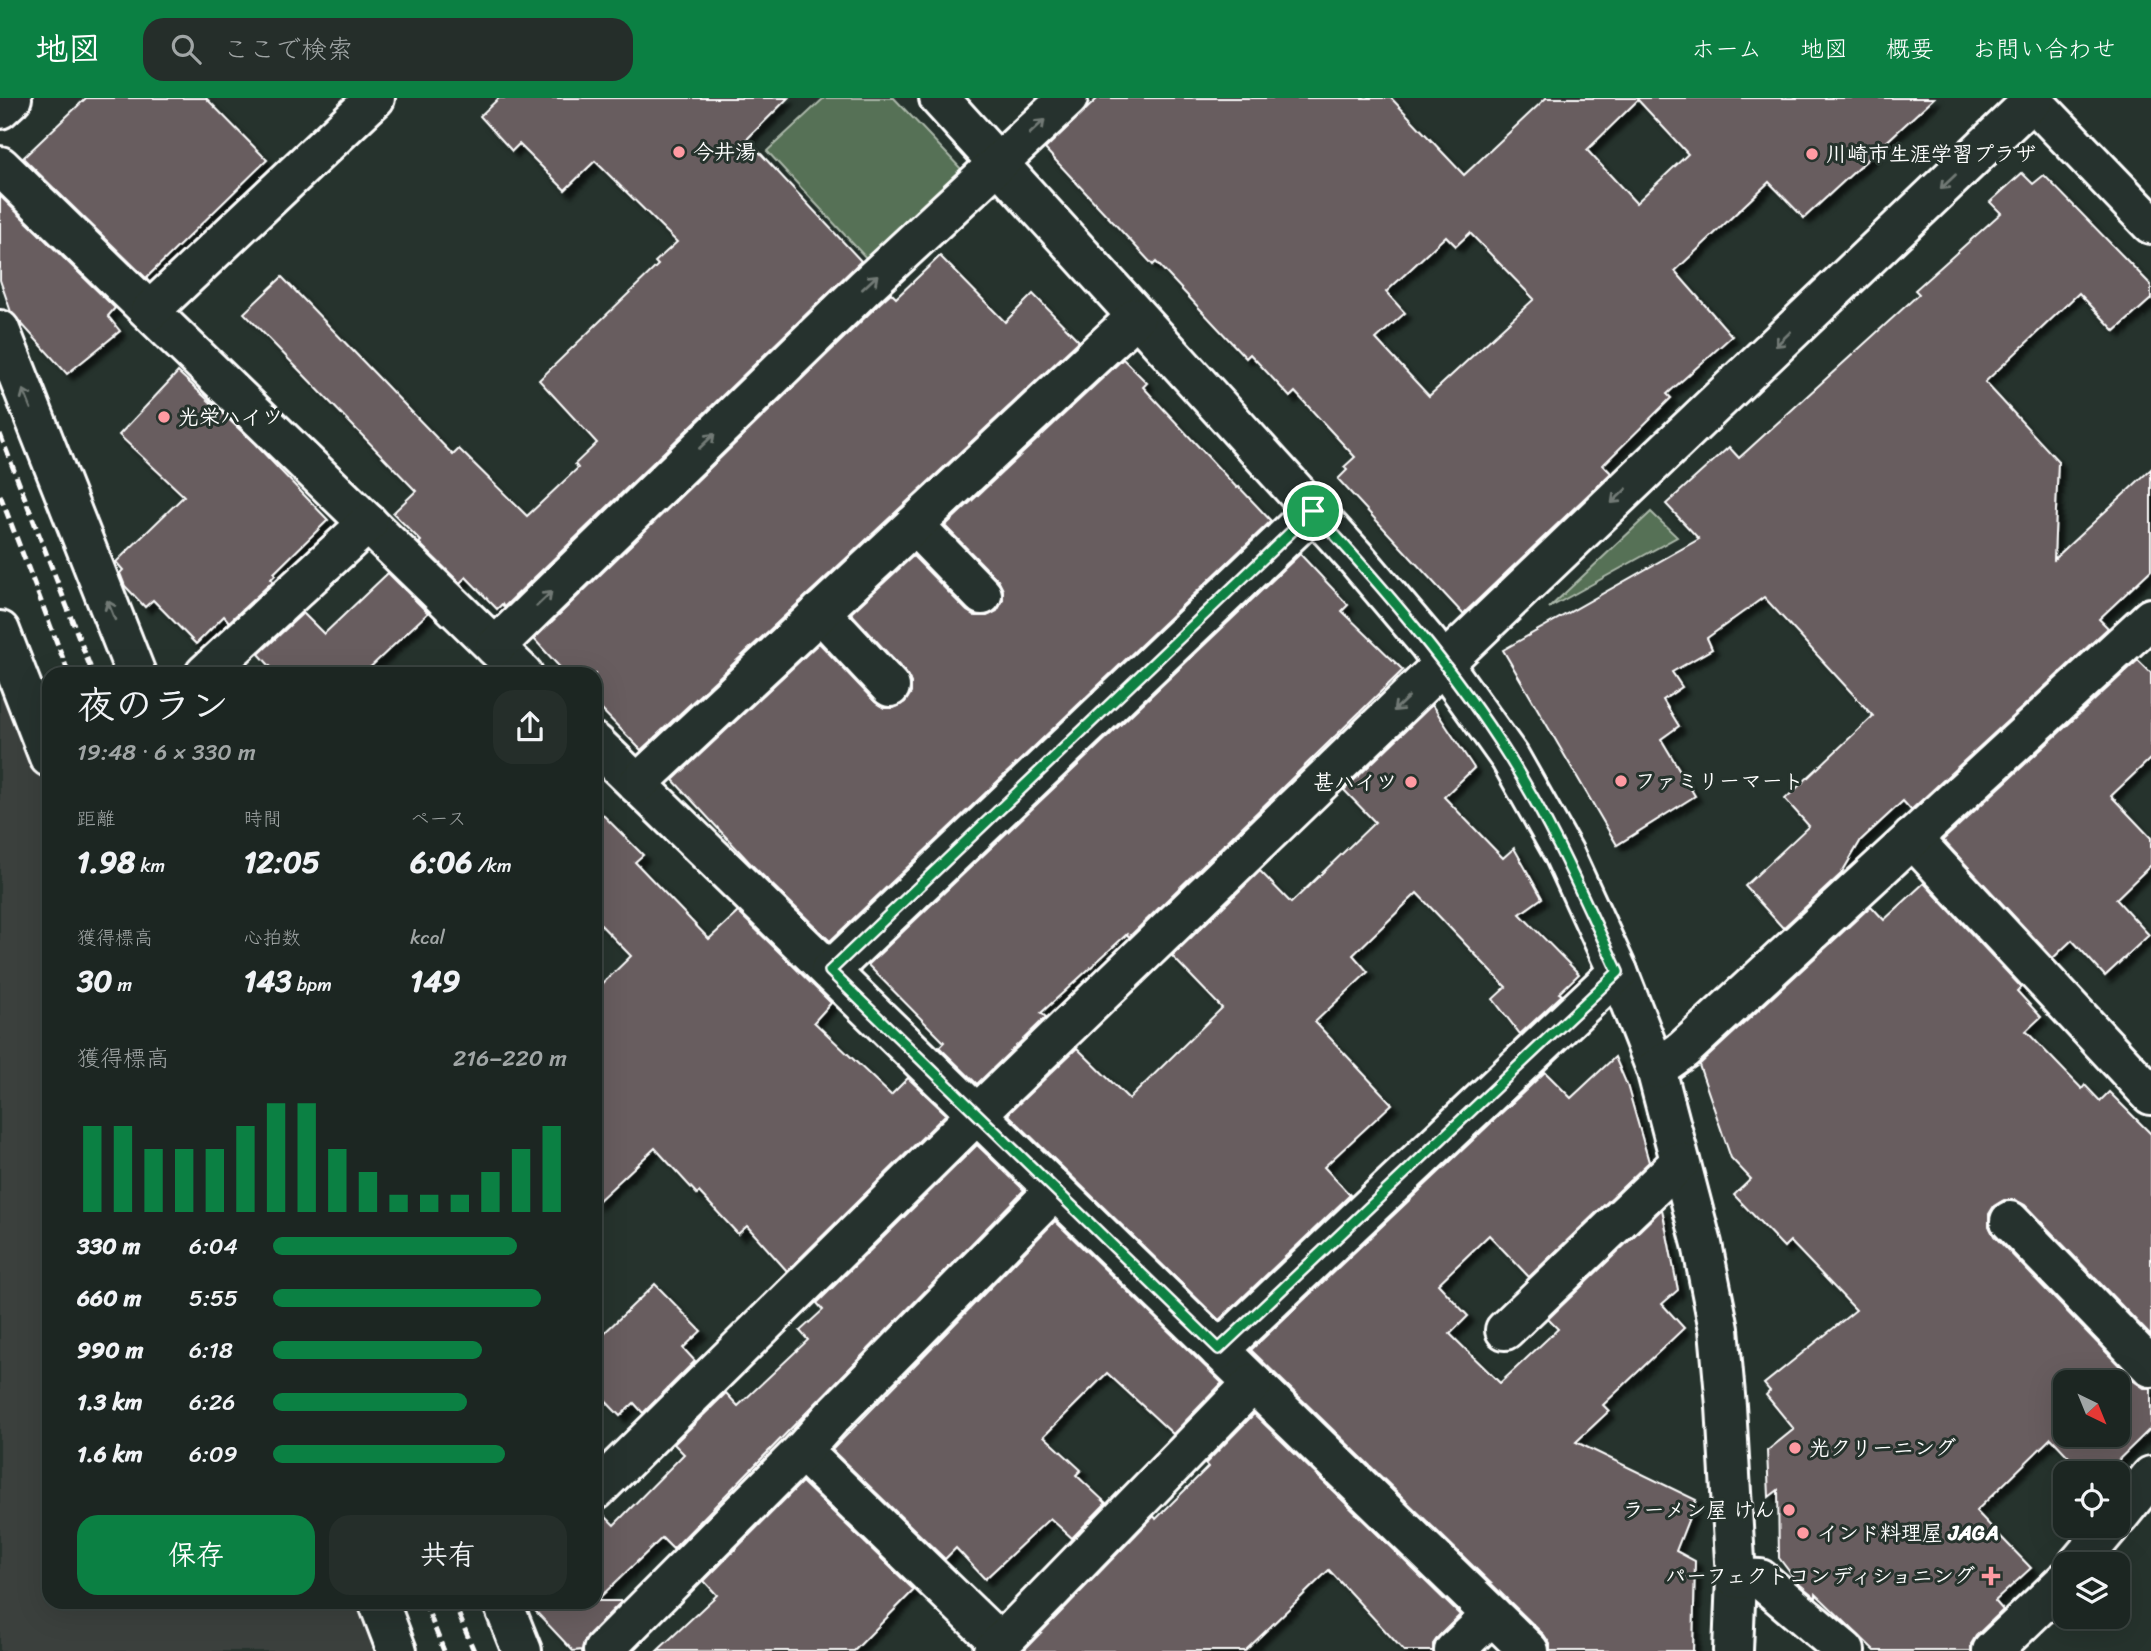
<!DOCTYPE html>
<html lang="ja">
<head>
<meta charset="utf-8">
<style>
  body { margin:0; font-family:Sriracha,"Klee One",sans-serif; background:#252e2a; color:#f1f3f6; height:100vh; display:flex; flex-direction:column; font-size:26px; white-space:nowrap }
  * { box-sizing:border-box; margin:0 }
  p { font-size:23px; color:#a0a5a5 }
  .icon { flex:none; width:38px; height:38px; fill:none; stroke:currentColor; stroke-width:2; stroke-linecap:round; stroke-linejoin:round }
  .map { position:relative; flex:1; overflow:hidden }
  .drawer { position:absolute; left:42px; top:569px; width:560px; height:942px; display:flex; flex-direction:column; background:#1c2622; border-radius:21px; box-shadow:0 7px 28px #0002,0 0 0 2px #3a4340 }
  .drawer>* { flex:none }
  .needle { width:46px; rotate:137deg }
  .buttons { position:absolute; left:2053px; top:1272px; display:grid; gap:14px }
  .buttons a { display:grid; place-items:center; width:77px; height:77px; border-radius:14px; background:#1c2622; box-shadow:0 7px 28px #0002,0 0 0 2px #3a4340; font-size:35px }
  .pin { position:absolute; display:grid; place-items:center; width:60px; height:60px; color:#fff; margin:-30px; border:4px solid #fff; border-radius:50%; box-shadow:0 2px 7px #0007 }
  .round { display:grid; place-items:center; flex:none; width:74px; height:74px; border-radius:21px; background:#252e2a }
  .head { display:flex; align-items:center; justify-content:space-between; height:119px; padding:0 35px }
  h1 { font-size:38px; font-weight:700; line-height:52px }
  .stats { display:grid; grid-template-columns:repeat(3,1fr); gap:10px; height:119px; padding:7px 35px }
  .stats div { display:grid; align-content:center }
  .stats b { font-size:30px; font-weight:700 }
  .stats small { font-size:19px; font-weight:400 }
  .stats p { font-size:19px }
  .chart { height:196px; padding:14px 35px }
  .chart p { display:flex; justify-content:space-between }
  .chart svg { width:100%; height:126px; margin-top:7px; stroke:#0b8043; stroke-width:6 }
  .button { display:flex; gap:14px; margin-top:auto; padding:14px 35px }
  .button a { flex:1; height:80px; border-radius:21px; background:#0b8043; color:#fff; font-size:28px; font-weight:700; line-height:80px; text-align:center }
  .button a+a { background:#252e2a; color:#f1f3f6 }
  ul { padding:0 35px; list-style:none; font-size:23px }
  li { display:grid; grid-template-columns:112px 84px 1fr; align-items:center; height:52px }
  li i { height:18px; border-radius:9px; background:#0b8043 }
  header { display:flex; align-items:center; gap:42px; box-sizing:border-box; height:98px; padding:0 35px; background:#0b8043; color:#fff }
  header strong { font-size:33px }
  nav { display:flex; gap:38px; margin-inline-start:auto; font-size:24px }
  .search { width:490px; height:63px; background:#252e2a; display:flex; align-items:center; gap:18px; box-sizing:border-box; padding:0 24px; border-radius:21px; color:#a0a5a5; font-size:26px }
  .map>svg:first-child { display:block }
  .built { fill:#3a403c }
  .green { fill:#577156; stroke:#abb8aa; stroke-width:2 }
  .building { fill:#685d5f; stroke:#fff; stroke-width:2; fill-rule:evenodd; filter:url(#shadow) }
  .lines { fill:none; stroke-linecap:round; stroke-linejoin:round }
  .minor-casing { stroke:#fff; stroke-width:44 }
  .minor { stroke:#26332d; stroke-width:38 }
  .rail { stroke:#fff; stroke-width:5; stroke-dasharray:10 5; stroke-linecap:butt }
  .oneway { stroke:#727a76 }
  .route-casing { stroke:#fff; stroke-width:14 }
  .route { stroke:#0b8043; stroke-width:9 }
  .poi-dot { fill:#ff9aa2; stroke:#26332d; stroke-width:2.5 }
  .labels { text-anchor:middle; stroke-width:6; stroke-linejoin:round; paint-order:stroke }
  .poi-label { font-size:21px; font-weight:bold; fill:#fff; stroke:#26332d; text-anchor:start }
</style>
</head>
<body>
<header>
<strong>地図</strong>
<div class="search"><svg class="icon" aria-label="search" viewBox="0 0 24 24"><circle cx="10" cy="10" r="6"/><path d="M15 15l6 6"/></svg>ここで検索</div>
<nav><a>ホーム</a><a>地図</a><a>概要</a><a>お問い合わせ</a></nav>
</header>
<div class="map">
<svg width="2151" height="1553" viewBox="0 0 2151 1553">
  <defs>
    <filter id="shadow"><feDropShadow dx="6" dy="6" stdDeviation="2" flood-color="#0009"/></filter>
  </defs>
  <rect width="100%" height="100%" fill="#26332d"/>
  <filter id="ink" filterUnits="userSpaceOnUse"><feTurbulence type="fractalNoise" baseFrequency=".0143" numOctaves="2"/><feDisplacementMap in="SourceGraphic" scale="14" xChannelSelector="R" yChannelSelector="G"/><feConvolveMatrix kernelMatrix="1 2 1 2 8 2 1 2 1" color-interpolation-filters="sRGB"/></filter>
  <g filter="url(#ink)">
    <polygon class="built" points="0,561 49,690 49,1503 358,1503 375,1553 0,1553"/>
    <g class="green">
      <polygon points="824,0 894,0 963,73 868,162 767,53"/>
      <polygon points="1651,414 1677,439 1549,510"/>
    </g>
    <g class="building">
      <polygon points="86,0 206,0 267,62 146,180 23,60"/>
      <polygon points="499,0 788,0 747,41 861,163 504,509 502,506 497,511 466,479 460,485 419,445 421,443 393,415 416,393 244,215 282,179 453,357 459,351 527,418 578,370 575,366 597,345 539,282 658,167 655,164 677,144 595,63 565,92 519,46 512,53 480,18"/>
      <path d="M1098,0H1391L1464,77L1546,0H1934L1804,120L1769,84L1675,173L1732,238L1667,296L1671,300L1603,367L1611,375L1463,516L1338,381L1347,372L1344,369L1355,359L1295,294L1290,299L1250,256L1246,260L1156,164L1153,167L1045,51ZM1638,2L1688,56L1636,105L1587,52ZM1470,135L1534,201L1429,298L1376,241L1405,215L1386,194L1446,138L1456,148Z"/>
      <polygon points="2022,75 2033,86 2044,77 2151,187 2151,201 2115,233 2079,195 1985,284 2058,363 2054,461 2151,371 2151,472 2099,521 2108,530 1911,712 1903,703 1861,742 1841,776 1783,830 1745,788 1809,728 1785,701 1873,618 1764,499 1707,540 1712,551 1672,574 1682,589 1663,602 1679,628 1661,641 1695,698 1617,747 1503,552 1699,441 1666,406 1729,349 1739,360 1919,196 1915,192 2001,115 1990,104"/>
      <polygon points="0,98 115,210 108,218 120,233 67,276 11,214 0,182"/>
      <polygon points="940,158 1005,224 1033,196 1079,243 641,652 595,605 595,576 566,576 534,541 880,205 891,195 896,200"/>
      <polygon points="1123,261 1147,285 1143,289 1237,390 1239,389 1271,423 830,843 752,767 673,682 819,545 875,604 884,610 894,610 905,604 911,595 911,585 906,575 851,515 913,458 967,513 975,518 987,518 997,513 1003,502 1003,492 998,482 945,428"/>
      <polygon points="178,274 253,344 328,422 274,475 275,477 271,481 273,483 229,524 224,518 196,546 153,502 145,509 125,488 120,475 123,472 116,464 184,398 119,337"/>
      <polygon points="1300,456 1348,507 1342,513 1403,572 1129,839 1127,836 1041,915 1046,919 977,986 939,949 944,944 868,867"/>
      <polygon points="388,475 428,515 363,576 277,576 259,556 303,515 324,536"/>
      <polygon points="2138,562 2151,575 2151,660 2111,698 2151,740 2151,767 2116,801 2149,837 2105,878 2072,842 2053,860 1943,742"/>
      <polygon points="1432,607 1474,670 1444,699 1503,760 1514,750 1542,800 1520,816 1579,876 1559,895 1562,897 1520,936 1493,901 1506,889 1417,795 1353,857 1368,874 1315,924 1392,1006 1324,1069 1350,1097 1219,1222 1008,1016 1077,950 1129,1001 1222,910 1172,858 1260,773 1291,805 1375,724 1344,692"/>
      <polygon points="595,709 643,757 635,764 709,841 738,814 831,905 814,924 891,997 908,980 946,1016 787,1173 747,1128 738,1136 699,1094 697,1096 655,1050 595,1106 595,893 631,858 595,821"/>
      <path d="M1924,785L2021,889L2017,893L2041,919L2026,933L2082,991L2085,987L2100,1003L2109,994L2151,1036V1238L2025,1107L2015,1102H2004L1994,1108L1989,1116V1128L1994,1138L2135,1284L2144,1290H2151V1330L2104,1376H2085L2051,1340L1976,1413L2031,1470L1995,1503L2003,1512L1976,1538L1971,1546V1553H1875L1816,1496V1500L1798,1485L1779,1460L1778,1392L1769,1399L1767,1353L1794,1331L1766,1297L1770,1293L1764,1286L1856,1212L1790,1143L1784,1149L1734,1097L1751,1081L1731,1060L1699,967L1871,808L1884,822ZM2065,1284H2118V1337H2065Z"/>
      <polygon points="1615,959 1627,987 1649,1064 1529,1179 1489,1137 1438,1186 1468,1218 1450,1236 1500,1285 1558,1231 1548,1221 1662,1111 1678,1192 1662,1206 1684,1230 1603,1307 1609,1313 1576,1344 1696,1402 1676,1453 1695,1463 1693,1553 1550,1553 1550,1546 1544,1537 1251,1252 1545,974 1571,1000"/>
      <polygon points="977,1047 1024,1092 673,1451 662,1440 596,1503 622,1503 587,1538 582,1552 573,1553 526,1503 595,1503 595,1414 601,1414 614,1427 684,1356 674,1346 726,1295 738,1308 808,1242 800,1233 823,1212 817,1205"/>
      <polygon points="1055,1123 1222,1285 1173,1336 1107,1275 1044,1338 1081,1372 1076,1377 1106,1405 1072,1440 1050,1420 985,1481 956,1450 945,1461 832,1352"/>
      <polygon points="655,1186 701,1233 683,1250 695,1263 643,1315 634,1305 620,1318 595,1292 595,1244"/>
      <polygon points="1254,1316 1460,1517 1439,1538 1433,1546 1433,1553 1404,1553 1329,1472 1245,1553 1023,1553 1154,1418 1156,1421 1208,1369 1205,1366"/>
      <polygon points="802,1384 914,1492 854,1553 657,1553 717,1497 704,1483"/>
    </g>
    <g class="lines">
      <g class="minor-casing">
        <g id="minor">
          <polyline points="939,0 1356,460 1428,545 1510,660 1563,754 1618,874 1656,971 1702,1146 1719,1231 1726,1308 1736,1480 1733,1553"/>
          <polyline points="2030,0 2151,126"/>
          <polyline points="0,11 12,0"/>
          <polyline points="0,68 523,576"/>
          <polyline points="150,213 375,0"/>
          <polyline points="0,232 136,576"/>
          <polyline points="914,427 982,497"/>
          <polyline points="820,514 890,589"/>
          <polyline points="0,533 49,659"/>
          <polyline points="495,549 865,189 1068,0"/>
          <polyline points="205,576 368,425"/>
          <polyline points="595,645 1529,1553"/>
          <polyline points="637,686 1136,219"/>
          <polyline points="1912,740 2151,997"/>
          <polyline points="830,873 1313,413"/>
          <polyline points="1656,971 1683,952 2151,520"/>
          <polyline points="2010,1123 2151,1269"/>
          <polyline points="1505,1232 1680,1064"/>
          <polyline points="1219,1252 1618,874"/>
          <polyline points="802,1353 1001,1546"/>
          <polyline points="595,1393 977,1016 1444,565 2035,0"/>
          <polyline points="2118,1419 2151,1378"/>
          <polyline points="2078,1466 2110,1428"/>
          <polyline points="1736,1480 1760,1481 1845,1553"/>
          <polyline points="378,1503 397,1553"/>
          <polyline points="502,1503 522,1553"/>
          <polyline points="603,1553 802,1353 832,1319 1055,1092"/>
          <polyline points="993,1553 1253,1285"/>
          <polyline points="1454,1553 1492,1517"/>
          <polyline points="1992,1553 2065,1483"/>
        </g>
      </g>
      <use href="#minor" class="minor"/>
      <g class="rail">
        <polyline points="0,336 93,576"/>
        <polyline points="0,397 69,576"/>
        <polyline points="424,1503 444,1553"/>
        <polyline points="453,1503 474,1553"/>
      </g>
    </g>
    <defs><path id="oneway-shaft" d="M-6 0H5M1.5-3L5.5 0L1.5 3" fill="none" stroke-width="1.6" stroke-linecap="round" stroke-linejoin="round" transform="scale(1.75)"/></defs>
    <g class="oneway">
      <use href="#oneway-shaft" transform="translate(1037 29) rotate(-43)"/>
      <use href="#oneway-shaft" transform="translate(1948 84) rotate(136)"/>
      <use href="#oneway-shaft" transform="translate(870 184) rotate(-43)"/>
      <use href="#oneway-shaft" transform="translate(1783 241) rotate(136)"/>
      <use href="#oneway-shaft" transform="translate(27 301) rotate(-112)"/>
      <use href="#oneway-shaft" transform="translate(707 343) rotate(-44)"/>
      <use href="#oneway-shaft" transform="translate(1619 398) rotate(136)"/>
      <use href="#oneway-shaft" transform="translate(544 501) rotate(-44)"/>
      <use href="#oneway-shaft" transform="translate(111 512) rotate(-112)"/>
      <use href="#oneway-shaft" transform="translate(1401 606) rotate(136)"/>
    </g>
  </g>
  <g class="lines" filter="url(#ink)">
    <g class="route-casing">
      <path id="route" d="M1313,413C1384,490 1453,570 1509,659C1552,727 1584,801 1618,874L1219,1251L830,873Z"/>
    </g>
    <use href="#route" class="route"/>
  </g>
  <g class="poi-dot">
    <circle cx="679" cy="54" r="7"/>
    <circle cx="1812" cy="56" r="7"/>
    <circle cx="164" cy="319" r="7"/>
    <circle cx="1621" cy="683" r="7"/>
    <circle cx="1411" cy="684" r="7"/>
    <circle cx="1795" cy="1350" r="7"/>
    <circle cx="1789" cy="1412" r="7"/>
    <circle cx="1803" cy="1435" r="7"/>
    <path d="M1987.5 1467.5h7v7h7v7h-7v7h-7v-7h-7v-7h7z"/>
  </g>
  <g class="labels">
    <g class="poi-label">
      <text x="693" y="61">今井湯</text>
      <text x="1826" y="63">川崎市生涯学習プラザ</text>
      <text x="178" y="326">光栄ハイツ</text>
      <text x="1635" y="690">ファミリーマート</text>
      <text x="1397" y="691" text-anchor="end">甚ハイツ</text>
      <text x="1809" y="1357">光クリーニング</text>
      <text x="1775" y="1419" text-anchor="end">ラーメン屋 けん</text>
      <text x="1817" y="1442">インド料理屋 JAGA</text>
      <text x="1975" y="1485" text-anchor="end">パーフェクトコンディショニング</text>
    </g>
  </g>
</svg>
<div class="buttons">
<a><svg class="needle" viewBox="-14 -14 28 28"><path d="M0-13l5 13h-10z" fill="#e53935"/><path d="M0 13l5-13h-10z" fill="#a0a5a5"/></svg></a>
<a><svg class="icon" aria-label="locate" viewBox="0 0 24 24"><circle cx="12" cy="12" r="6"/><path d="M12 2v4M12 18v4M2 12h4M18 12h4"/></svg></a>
<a><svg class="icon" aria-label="layers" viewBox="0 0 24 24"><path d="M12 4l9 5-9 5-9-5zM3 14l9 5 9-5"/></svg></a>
</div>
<div class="pin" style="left:1313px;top:413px;background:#1e9e55"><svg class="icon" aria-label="arrive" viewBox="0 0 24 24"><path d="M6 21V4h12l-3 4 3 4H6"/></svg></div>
<section class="drawer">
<div class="head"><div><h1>夜のラン</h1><p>19:48 · 6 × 330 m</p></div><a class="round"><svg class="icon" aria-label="share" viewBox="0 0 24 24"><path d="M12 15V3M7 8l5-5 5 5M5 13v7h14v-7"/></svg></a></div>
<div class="stats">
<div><p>距離</p><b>1.98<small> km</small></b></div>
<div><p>時間</p><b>12:05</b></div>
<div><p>ペース</p><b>6:06<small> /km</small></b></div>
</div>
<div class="stats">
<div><p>獲得標高</p><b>30<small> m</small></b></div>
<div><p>心拍数</p><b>143<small> bpm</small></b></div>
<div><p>kcal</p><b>149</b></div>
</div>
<div class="chart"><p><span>獲得標高</span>216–220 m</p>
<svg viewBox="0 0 160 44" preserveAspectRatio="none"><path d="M5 44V14M15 44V14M25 44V22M35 44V22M45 44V22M55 44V14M65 44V6M75 44V6M85 44V22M95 44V30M105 44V38M115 44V38M125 44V38M135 44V30M145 44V22M155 44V14"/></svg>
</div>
<ul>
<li><b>330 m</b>6:04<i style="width:83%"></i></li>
<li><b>660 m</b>5:55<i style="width:91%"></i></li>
<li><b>990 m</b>6:18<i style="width:71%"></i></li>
<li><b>1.3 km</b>6:26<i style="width:66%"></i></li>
<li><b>1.6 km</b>6:09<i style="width:79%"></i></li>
</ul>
<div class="button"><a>保存</a><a>共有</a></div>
</section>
</div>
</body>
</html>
